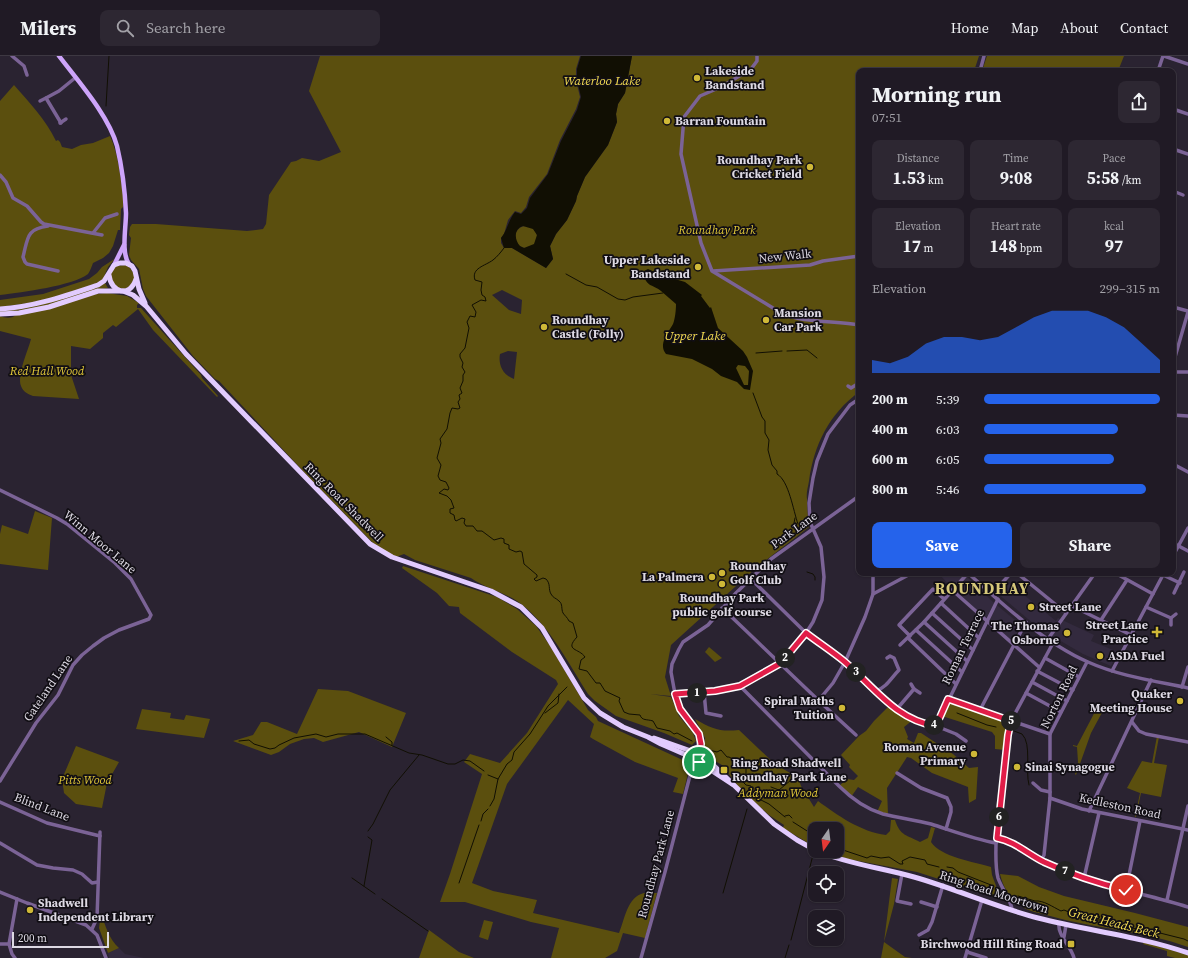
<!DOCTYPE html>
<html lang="en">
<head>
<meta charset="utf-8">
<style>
  body { margin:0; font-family:"Source Serif 4",serif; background:#2d2732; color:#f1f3f6; height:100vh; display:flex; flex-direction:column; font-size:15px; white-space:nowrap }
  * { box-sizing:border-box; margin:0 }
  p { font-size:13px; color:#a2a1a7 }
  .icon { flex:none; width:22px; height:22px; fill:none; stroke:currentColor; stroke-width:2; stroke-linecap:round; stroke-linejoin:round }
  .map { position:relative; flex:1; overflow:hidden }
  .panel { position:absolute; left:856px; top:12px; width:320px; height:508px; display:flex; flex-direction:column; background:#201a25; border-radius:8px; box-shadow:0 1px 3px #0004,0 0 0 1px #3d3842 }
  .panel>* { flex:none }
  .needle { width:26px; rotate:194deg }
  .fabs { position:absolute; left:808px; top:766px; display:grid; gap:8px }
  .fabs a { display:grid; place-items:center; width:36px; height:36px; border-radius:8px; background:#201a25; box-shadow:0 1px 3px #0004,0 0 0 1px #3d3842; font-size:20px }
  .scale { position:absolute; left:12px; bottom:10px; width:97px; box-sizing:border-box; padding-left:4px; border:2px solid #ddd9e3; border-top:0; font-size:11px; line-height:14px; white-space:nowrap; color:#ddd9e3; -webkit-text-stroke:3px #110e14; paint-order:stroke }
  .pin { position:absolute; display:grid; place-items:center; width:34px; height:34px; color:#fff; margin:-17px; border:2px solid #fff; border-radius:50%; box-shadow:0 1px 4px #0007 }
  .km { position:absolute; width:20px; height:20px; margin:-10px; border-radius:50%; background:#222; color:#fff; font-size:11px; line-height:20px; text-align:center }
  .round { display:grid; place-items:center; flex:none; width:42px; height:42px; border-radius:8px; background:#2d2732 }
  .headline { display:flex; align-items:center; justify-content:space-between; height:68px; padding:0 16px }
  h1 { font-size:22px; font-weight:700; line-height:30px }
  .metrics { display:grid; grid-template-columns:repeat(3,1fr); gap:6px; height:68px; padding:4px 16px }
  .metrics div { display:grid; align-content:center; border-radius:8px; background:#2d2732; text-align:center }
  .metrics b { font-size:17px; font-weight:700 }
  .metrics small { font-size:11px; font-weight:400 }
  .metrics p { font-size:11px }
  .chart { height:112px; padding:8px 16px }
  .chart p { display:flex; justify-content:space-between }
  .chart svg { width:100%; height:72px; margin-top:4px; fill:#2563eb; opacity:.7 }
  .action { display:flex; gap:8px; margin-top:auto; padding:8px 16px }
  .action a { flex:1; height:46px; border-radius:8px; background:#2563eb; color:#fff; font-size:16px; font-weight:700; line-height:46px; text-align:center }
  .action a+a { background:#2d2732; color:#f1f3f6 }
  ul { padding:0 16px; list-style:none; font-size:13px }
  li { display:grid; grid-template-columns:64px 48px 1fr; align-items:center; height:30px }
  li i { height:10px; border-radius:5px; background:#2563eb }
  header { display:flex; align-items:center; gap:24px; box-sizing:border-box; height:56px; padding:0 20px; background:#201a25; border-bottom:1px solid #3d3842 }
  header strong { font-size:19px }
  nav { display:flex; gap:22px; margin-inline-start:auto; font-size:14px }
  .search { width:280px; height:36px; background:#2d2732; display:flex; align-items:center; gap:10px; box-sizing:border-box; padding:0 14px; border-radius:8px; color:#a2a1a7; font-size:15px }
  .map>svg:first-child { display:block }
  .built { fill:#332a3e }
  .green { fill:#5b4f0e; fill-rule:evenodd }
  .water { fill:#110f03; fill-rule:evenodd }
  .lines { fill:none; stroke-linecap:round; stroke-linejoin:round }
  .stream { stroke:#110f03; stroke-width:1 }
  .minor { stroke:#7b6396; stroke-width:3.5 }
  .major { stroke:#cda4fa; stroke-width:4.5 }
  .highway { stroke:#e2cbfe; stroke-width:5 }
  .route-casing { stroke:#fff; stroke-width:8 }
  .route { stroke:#e11d48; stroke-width:5 }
  .poi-dot { fill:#cfb837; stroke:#110e14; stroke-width:1.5 }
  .labels { text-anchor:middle; stroke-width:3.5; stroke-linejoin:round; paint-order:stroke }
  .poi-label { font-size:12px; font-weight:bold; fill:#ddd9e3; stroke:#110e14; text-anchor:start }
  .park-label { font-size:12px; font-style:italic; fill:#e0c739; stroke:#110e14 }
  .street-label { font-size:12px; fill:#ddd9e3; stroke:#110e14 }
  .water-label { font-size:13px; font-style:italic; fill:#f4dc53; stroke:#110e14 }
  .district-label { font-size:16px; font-weight:bold; letter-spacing:1px; fill:#d6c87a; stroke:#110e14 }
</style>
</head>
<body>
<header>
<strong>Milers</strong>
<div class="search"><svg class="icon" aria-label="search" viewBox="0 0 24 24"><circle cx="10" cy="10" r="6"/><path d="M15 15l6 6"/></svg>Search here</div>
<nav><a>Home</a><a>Map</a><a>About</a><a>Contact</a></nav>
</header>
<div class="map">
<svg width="1188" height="902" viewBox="0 0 1188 902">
  <rect width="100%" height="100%" fill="#2a2331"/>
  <g class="built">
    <polygon points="938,517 963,517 993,546 1021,569 1012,586 955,535"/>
    <polygon points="1008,526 1056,565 1058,562 1094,579 1091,585 1118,596 1111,610 1083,598 1047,577 1046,578 997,537"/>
    <polygon points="119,892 125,898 144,902 109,902 108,897"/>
  </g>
  <g class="green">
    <path d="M320,0H580L576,13V24L580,41L576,53L560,84L547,118L529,141L526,151L521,157L515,155L508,164L504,178L501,182V187L504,192H512L546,212L553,203L550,190L556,178L567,164L576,145L577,140L585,121L608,89L617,66L616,58L618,48L625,37L632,0H979L974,15H859V336C829,358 814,389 809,425C808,431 806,437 807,443C807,453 808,462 809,471L757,511L671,589L665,621L671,640L650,638L671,641L679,660L693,677L696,685L692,689L664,677L616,660L595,645L588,638C569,608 547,565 517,545C503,536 485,532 471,522L415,504L404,498L396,501L384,495L372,486L304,416L219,325L215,323L193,300L146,240L143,233L139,213L131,204L129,199L131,182L129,179L130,171L132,168H156L247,175L263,173L266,168L269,139L291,106L296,105L302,102L319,105L341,96L309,35ZM502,234L522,244L521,258L509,254L492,239ZM508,295L517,296L514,323C503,319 498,309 500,298Z"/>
    <polygon points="987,0 1124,0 1118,15 982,15"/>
    <path d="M14,29C29,46 46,64 56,85L58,84L60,86L62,91L72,93L81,89L93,87L110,80C119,100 120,121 124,143L123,144V151L121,153L120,174H118L113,190L109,197L103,202L93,207C92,210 90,215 88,218C72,230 23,236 0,239V45Z"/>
    <circle cx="526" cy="181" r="11"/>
    <polygon points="123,186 118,199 108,211 103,223 100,226 57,241 29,247 0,251 0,244 43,238 89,223 97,217 102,211 116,202"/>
    <path d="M126,209C131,212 138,221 133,228C131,230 127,232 124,233L114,231L110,218L116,210Z"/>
    <path d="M105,227L108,232C91,233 76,241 61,246C41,252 21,255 0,257V255L16,253Z"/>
    <path d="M107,237L127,240L139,247L137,249V252H141L201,319L202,322L218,340L217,341L153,274L138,253L116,271L113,269L103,277V282L90,293L71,290V319L79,343L33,340C28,338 23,336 21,330C17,318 28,295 31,283L0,275V260C5,262 11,263 16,259L96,238Z"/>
    <polygon points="35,455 52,462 48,514 0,508 0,478 2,469 28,478"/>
    <path d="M403,510L497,541L517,553L536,570L551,591L588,654L596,661L598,665L687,706L690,709L683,738L673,736L678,722L635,706L593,683L590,681L594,668L568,644L507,728L472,827L493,835L537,844L533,857L619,877C625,863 627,841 644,837C648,836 653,837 657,837L645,882L623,877L617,895L605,902H551L559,872L531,866L465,846H440L450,818L482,718L464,706L470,698L500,707L527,677L558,628L556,624L512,596L460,557L459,551L449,550L437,537L402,512Z"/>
    <polygon points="709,591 722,602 715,606 705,596"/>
    <polygon points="318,633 348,635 406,657 392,691 359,676 323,686 314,682 304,683 290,688 279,696 271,699 233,685 253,679 261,666 267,666 297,678"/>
    <polygon points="948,643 1011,665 1004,702 1005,694 995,693 995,680 992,676 945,661 941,664 938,664"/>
    <polygon points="1099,648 1105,651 1091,677 1076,719 1075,718 1078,706 1077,691 1073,690 1073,689 1077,690"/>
    <polygon points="890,649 913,664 904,671 908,681 907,683 914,687 918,677 921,677 953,698 969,712 978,711 976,743 969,747 968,731 932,717 911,702 907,701 887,732 888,759 877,756 882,745 858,731 851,741 839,730 847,723 854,724 858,720 849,711 850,709 841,699 859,680 866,675 874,665"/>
    <polygon points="142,653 171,657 170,662 184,664 186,659 210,663 204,682 136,673"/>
    <path d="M695,663C712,673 720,676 739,674L776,709L801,723L800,727L801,730L814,751L818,745C837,759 861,776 886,779L890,775L891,764H895C900,780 907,779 920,786L928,782L931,771L935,772L931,786C941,801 974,806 991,811L992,819L1001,843L917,816L848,803L824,795H837V773H815V791L783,772L784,769L769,759L742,735L722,709L708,701L704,694L705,682Z"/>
    <polygon points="1157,680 1159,681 1154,707 1167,709 1161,741 1141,737 1136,761 1135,761 1140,737 1127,732 1142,705 1152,707"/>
    <polygon points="76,690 119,706 107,727 102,752 76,748 64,737 62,723"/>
    <path d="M1000,818L1018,820L1039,831L1064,840L1135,857L1188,871V891C1144,875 1096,873 1050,860C1040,857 1030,856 1021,850C1010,843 1003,831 1000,818Z"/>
    <polygon points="892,822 898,823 894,848 884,886 905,901 912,902 881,902 884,886"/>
    <path d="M101,857C105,869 109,883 119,892L108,897L99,872Z"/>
    <polygon points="484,864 493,866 488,884 479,881"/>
    <polygon points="429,874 459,896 474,902 419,902"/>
    <polygon points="1144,886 1188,899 1188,902 1175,902 1167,900 1167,895 1143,888"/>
  </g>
  <g class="water">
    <path d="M581,0H632L625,37L618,48L616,58L617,66L608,89L585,121L577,140L576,145L567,164L556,178L550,190L553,203L546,212L512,192H504L501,182C508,173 508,165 515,156L521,158L527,152L530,142L548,118L561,85L577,54L581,41L577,24V13ZM523,170L533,173L537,179L534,188L524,192L520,190C514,183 514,173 523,170Z"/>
    <path d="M648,213L661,219L685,226L702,239L701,240L710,252L711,251L718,272L743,295L747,301L753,315L750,334L744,333L737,326L721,320L712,313L692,303L666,298C658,288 668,277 673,268C675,263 676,254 676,248C671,244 666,239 661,235C653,228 644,231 644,215ZM738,309L745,310L749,315L748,329H744L736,312Z"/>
  </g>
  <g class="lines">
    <g class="stream">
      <polyline points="106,50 109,0"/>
      <path d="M504,192C501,196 497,201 493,204C485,210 471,212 475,224L482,226L481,234L482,239L485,241L486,245L481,244L472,249L476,256L475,261L470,260L467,266L469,272L465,292L460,298V301L463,307L462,311L465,316L463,319V325L460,332L462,337L459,339L460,343L458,346L460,352L458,353L452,352L450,357L447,373L440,383L441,387L437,402L441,409L438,420L440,424L446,426L449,432L448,434L444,433L439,437L447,440L451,444L454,452L450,453V457L454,459L455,464L456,465L462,462L465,463L464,467L466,470H473L477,475H482L494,484L501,482L504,483V487L509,489V493L516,496L520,495L522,496L524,508L537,519V521L534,523L536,525L543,522L546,523C551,528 548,533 551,538C553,542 556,542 559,545C563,548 561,553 563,557C565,560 567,561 569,565L573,567L577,581C564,595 579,592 585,601L581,604L579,613L587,615L596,627H600L605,635L620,642L619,645L624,656L629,658L640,659C642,665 647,663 653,665L657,672L670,675L674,678L677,677L692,685"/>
      <polyline points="566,218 586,229 597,231 618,243 625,244 633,241 663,237"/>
      <polyline points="787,295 807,294 817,302"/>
      <polyline points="756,297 782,295"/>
      <path d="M753,337L762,361L765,365V377L769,384L768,394L772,409L777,415V418C789,425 793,454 798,468"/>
      <polyline points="794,467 795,462"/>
      <polyline points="807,516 813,518 815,521 815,524"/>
      <polyline points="545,657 558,647 559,638"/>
      <polyline points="957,657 987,669 996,671"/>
      <path d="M1014,675L1022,678C1032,688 1025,715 1029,729"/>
      <polyline points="386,681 392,686 392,689"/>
      <polyline points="239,685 249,684 254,688 270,693 275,692 279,689 294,682 316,678 326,681 338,678 365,678 409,697 422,699 448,708 455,708 463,704 470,705 484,715"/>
      <polyline points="709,694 717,696 721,694 727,701 729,701 736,705 739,704 746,709 746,718 741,722 742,725 746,729 751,730 750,735 753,740 769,748 785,761"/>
      <polyline points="488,719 498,723"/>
      <polyline points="771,731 779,734 797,719"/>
      <polyline points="490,750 494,743 498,723 507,708 512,704 514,696 530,678 548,650 567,631"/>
      <polyline points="785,760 789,759 792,762"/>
      <polyline points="481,765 483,758 488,753"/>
      <polyline points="793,766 815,780"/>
      <polyline points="368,775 373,768 390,734 419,699"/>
      <polyline points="837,792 867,802 871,800 881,802 889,801 900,808 903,808 902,805 910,801 925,804 927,808 939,811"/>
      <polyline points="947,811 953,812 958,816 991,829"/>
      <polyline points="352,822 375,838"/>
      <polyline points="459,827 479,769"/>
      <polyline points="364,830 372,784 368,781"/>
      <polyline points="723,837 747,753"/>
      <path d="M1018,840L1035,845C1043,844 1053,851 1061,855L1064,854L1081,861L1089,860L1094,864H1100L1112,869H1118L1131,873L1140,872L1184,883L1188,885"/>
      <polyline points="382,843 428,875"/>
      <polyline points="791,884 813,799"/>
      <polyline points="785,902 789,889"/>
    </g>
    <g class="minor">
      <polyline points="12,0 24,10 27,19"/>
      <path d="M757,0V5L751,13L721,31L700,40L684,61L681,98L701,187L712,215L773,252C791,268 835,264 859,269"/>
      <polyline points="1164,0 1188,8"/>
      <polyline points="980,15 984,0"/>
      <polyline points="1158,15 1163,0"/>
      <polyline points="40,45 46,42"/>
      <polyline points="1173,53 1188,58"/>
      <polyline points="60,67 66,63"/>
      <polyline points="61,67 46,42 59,35 75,22"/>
      <polyline points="1173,93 1188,98"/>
      <polyline points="0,119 6,126 13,142 27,150 41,166 44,168 102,179"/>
      <polyline points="1173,135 1183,139"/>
      <path d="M48,170C26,173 28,182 23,201L25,206L27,208L58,215"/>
      <polyline points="93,177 105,162 117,158"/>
      <polyline points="713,215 810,209 823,205 859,200"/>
      <polyline points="1173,251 1188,255"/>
      <polyline points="1173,308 1188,256"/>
      <polyline points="1173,316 1188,316"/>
      <polyline points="848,330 851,332 859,327"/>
      <polyline points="1173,359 1188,360"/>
      <polyline points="1173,408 1188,416"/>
      <polyline points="0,434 57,462 67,468 115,507 131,523 151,559 149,563 119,574 104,582 93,590 82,599 73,609 58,639 36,667 0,725"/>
      <polyline points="1173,487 1188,495"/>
      <polyline points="1173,500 1188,472"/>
      <path d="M968,517C1002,548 1046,588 1088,606C1119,620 1155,625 1188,632"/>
      <polyline points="1017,517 1066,557"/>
      <polyline points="1115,517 1153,538"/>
      <polyline points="1163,519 1180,527"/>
      <polyline points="750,522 806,577 845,606 896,654 905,660 923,667 936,670 956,678 966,685"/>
      <polyline points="952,534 1039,611"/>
      <polyline points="1174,537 1184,516"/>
      <polyline points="873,538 912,517"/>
      <polyline points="992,538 1011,517"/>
      <polyline points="941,547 979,582"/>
      <polyline points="1072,550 1131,579"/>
      <polyline points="1146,551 1171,562 1171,569"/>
      <path d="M722,552C767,594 810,638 856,679"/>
      <polyline points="932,557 973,594"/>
      <polyline points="1171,562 1176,558"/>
      <polyline points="1101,564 1127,524"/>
      <polyline points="924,566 967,605"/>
      <polyline points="916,574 962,616"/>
      <polyline points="910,580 899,569 933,533 944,543"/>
      <polyline points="908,582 956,628"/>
      <polyline points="1048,583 1095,517"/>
      <polyline points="900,589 924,566 968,517"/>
      <polyline points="1045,602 1079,621"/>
      <polyline points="1037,615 1073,634"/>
      <polyline points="1112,615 1164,517"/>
      <polyline points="1032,626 1067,645"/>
      <path d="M740,630L839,730C851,742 866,753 883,758C899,762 915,764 931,768C953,775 974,783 996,787"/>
      <polyline points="1182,631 1188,611"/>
      <polyline points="914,633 920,637"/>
      <path d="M876,635C887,631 891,622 899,614L894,602L890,600L887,602"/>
      <polyline points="704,636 706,657 721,660"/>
      <polyline points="1026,637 1061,656"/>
      <polyline points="675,638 715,635 740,630 781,607 806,577 813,566 822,544 824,521 821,491 810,466 809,447 813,422 817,405 828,378 850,349 859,343"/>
      <polyline points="948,643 1050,678"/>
      <polyline points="818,645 833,627 845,606 865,561 873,538 873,517"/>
      <polyline points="896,654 914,633 911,628"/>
      <polyline points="980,654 1026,566"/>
      <polyline points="1132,666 1139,675 1146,678 1188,686"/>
      <polyline points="936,670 998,543"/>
      <polyline points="897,717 921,732 947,742 951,751 951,756 946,773"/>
      <polyline points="691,720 694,716 699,706 701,688 697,674 680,653 675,638 671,616 672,608 679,593 683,586 708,569 736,537 771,503 859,440"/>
      <polyline points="1033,727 1041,734 1050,736"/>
      <polyline points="1050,742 1082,753 1188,774"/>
      <polyline points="0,746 47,767 100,780"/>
      <polyline points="1089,755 1151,624"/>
      <path d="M997,782C1010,784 1019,792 1029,798C1040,805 1051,810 1062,814C1102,831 1147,838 1188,851"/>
      <polyline points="0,787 37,809 53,812 73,814 82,818 92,827 98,826"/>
      <polyline points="1041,805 1044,799 1050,742 1050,678 1087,606"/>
      <polyline points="902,818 897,845 911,848"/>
      <polyline points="1084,822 1099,757"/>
      <polyline points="1126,834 1140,765"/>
      <polyline points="0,836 27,847 86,869 97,879 106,902"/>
      <polyline points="1167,844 1188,750"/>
      <polyline points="921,846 937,851"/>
      <path d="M1012,853C1011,845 1001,831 998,822C995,810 996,798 996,787L1009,672L1011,665L1053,587"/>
      <path d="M1059,867C1057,879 1071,890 1074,902"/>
      <polyline points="92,873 97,862 100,776"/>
      <polyline points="919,879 928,874 932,866 943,829"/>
      <polyline points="1064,881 1066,869"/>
      <polyline points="0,888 9,888"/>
      <polyline points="967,896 986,902"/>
      <polyline points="15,902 12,898 9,888 17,843"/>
      <polyline points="641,902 665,816 699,685"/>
      <polyline points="965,902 982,844"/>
    </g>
    <g class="major">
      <path d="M59,0C78,25 109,60 117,90C122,111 125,135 126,157C126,172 121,197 129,208"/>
      <polyline points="114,209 124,189"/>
    </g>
    <g class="highway">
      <path d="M109,219C111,237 130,242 136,223"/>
      <polyline points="123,235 133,239 146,250 186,298 370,488 392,501 491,535 521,551 542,572 584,642 600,657 623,671 648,681 661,688 691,701 732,728"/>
      <path d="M0,253C34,251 65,240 98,229L104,225L114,209L120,207H126L132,210L135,215L139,233L145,247"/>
      <polyline points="0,258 19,257 49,251 98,235 121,235"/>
      <polyline points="654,682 691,695 709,705 774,768 797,784 815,794"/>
      <path d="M817,795C848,808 882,812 914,821C956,833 996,851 1038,862C1088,875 1139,880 1188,897"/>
    </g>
  </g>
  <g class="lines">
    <g class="route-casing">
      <path id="route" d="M699,706L701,688L699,678L680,653L675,638L715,635L740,630L781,607L806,577C819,587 833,596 845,606C874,631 896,664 936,670L948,643L1011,665L1008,679L997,782C1014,785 1028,798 1044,806C1070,818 1097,827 1126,834"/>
    </g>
    <use href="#route" class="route"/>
  </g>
  <g class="poi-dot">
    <circle cx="697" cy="22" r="4"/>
    <circle cx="667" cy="65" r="4"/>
    <circle cx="810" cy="111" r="4"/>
    <circle cx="698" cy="211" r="4"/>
    <circle cx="766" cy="264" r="4"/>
    <circle cx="544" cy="271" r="4"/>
    <circle cx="722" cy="517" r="4"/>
    <circle cx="712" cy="521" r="4"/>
    <circle cx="722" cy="528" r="4"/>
    <circle cx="1031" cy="551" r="4"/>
    <path d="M1155 570h4v4h4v4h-4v4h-4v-4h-4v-4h4z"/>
    <circle cx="1067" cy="577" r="4"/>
    <circle cx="1100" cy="600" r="4"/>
    <circle cx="1180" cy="645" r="4"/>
    <circle cx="842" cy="652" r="4"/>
    <circle cx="974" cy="698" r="4"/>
    <circle cx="1017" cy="711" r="4"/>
    <rect x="720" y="710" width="8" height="8" rx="2"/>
    <circle cx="30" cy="854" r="4"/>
    <rect x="1067" y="884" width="8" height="8" rx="2"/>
  </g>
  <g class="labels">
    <g class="poi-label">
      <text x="705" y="19">Lakeside<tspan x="705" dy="14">Bandstand</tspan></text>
      <text x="675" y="69">Barran Fountain</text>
      <text x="802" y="108" text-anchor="end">Roundhay Park<tspan x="802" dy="14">Cricket Field</tspan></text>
      <text x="690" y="208" text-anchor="end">Upper Lakeside<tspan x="690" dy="14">Bandstand</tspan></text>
      <text x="774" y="261">Mansion<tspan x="774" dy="14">Car Park</tspan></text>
      <text x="552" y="268">Roundhay<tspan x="552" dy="14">Castle (Folly)</tspan></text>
      <text x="730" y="514">Roundhay<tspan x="730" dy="14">Golf Club</tspan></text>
      <text x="704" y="525" text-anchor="end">La Palmera</text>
      <text x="722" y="546" text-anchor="middle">Roundhay Park<tspan x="722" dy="14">public golf course</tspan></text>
      <text x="1039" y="555">Street Lane</text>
      <text x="1148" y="573" text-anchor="end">Street Lane<tspan x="1148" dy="14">Practice</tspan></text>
      <text x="1059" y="574" text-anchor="end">The Thomas<tspan x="1059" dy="14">Osborne</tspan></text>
      <text x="1108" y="604">ASDA Fuel</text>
      <text x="1172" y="642" text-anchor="end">Quaker<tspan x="1172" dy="14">Meeting House</tspan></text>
      <text x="834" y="649" text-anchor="end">Spiral Maths<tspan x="834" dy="14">Tuition</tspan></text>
      <text x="966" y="695" text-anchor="end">Roman Avenue<tspan x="966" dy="14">Primary</tspan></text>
      <text x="732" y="711">Ring Road Shadwell<tspan x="732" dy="14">Roundhay Park Lane</tspan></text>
      <text x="1025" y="715">Sinai Synagogue</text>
      <text x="38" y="851">Shadwell<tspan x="38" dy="14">Independent Library</tspan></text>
      <text x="1063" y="892" text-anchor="end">Birchwood Hill Ring Road</text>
    </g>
    <g class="park-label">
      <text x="717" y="178">Roundhay Park</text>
      <text x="47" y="319">Red Hall Wood</text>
      <text x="85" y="728">Pitts Wood</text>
      <text x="778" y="741">Addyman Wood</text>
    </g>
    <g class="street-label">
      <text transform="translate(785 200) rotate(-6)" y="4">New Walk</text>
      <text transform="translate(344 446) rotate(45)" y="4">Ring Road Shadwell</text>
      <text transform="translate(794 474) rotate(-36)" y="4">Park Lane</text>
      <text transform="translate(100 486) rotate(40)" y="4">Winn Moor Lane</text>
      <text transform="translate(963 591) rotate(-64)" y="4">Roman Terrace</text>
      <text transform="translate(48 632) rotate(-56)" y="4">Gateland Lane</text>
      <text transform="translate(1059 641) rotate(-64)" y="4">Norton Road</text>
      <text transform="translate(1120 750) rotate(12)" y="4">Kedleston Road</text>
      <text transform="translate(42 751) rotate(21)" y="4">Blind Lane</text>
      <text transform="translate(656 808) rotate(-75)" y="4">Roundhay Park Lane</text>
      <text transform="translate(994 836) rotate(18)" y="4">Ring Road Moortown</text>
    </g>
    <g class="water-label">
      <text x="602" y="29">Waterloo Lake</text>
      <text x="695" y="284">Upper Lake</text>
      <text transform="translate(1114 866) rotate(14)" y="5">Great Heads Beck</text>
    </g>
    <g class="district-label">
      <text x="982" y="538">ROUNDHAY</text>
    </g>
  </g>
</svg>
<div class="fabs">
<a><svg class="needle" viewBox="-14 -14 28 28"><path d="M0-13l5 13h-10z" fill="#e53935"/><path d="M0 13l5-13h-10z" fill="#a2a1a7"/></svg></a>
<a><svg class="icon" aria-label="locate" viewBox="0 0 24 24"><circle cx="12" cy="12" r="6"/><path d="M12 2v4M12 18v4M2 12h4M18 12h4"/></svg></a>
<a><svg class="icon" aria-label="layers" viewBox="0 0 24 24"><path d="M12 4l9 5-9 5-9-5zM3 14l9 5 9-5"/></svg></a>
</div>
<div class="scale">200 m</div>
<div class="pin" style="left:699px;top:706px;background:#1e9e55"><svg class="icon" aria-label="arrive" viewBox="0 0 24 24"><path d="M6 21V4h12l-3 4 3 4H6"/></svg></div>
<div class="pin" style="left:1126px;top:834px;background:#d93025"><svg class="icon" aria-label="check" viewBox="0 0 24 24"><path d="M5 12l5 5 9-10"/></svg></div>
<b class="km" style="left:697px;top:637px">1</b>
<b class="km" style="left:785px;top:602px">2</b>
<b class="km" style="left:856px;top:616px">3</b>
<b class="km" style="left:934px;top:669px">4</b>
<b class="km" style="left:1011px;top:665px">5</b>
<b class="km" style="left:999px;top:761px">6</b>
<b class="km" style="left:1065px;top:815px">7</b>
<section class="panel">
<div class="headline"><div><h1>Morning run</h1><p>07:51</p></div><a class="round"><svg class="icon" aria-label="share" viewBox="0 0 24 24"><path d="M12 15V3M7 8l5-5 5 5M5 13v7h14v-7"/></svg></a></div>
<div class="metrics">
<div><p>Distance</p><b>1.53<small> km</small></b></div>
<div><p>Time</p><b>9:08</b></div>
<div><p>Pace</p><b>5:58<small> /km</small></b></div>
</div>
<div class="metrics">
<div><p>Elevation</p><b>17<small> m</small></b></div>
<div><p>Heart rate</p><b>148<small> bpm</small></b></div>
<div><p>kcal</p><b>97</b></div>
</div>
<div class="chart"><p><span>Elevation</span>299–315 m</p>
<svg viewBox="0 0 160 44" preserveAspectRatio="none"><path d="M0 44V36L10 38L20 34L30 26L40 22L50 22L60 24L70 22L80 16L90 10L100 6L110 6L120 6L130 10L140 16L150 26L160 36V44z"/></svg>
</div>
<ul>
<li><b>200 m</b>5:39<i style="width:100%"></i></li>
<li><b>400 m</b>6:03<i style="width:76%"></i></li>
<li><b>600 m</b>6:05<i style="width:74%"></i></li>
<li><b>800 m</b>5:46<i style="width:92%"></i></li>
</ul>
<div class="action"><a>Save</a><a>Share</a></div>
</section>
</div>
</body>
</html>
